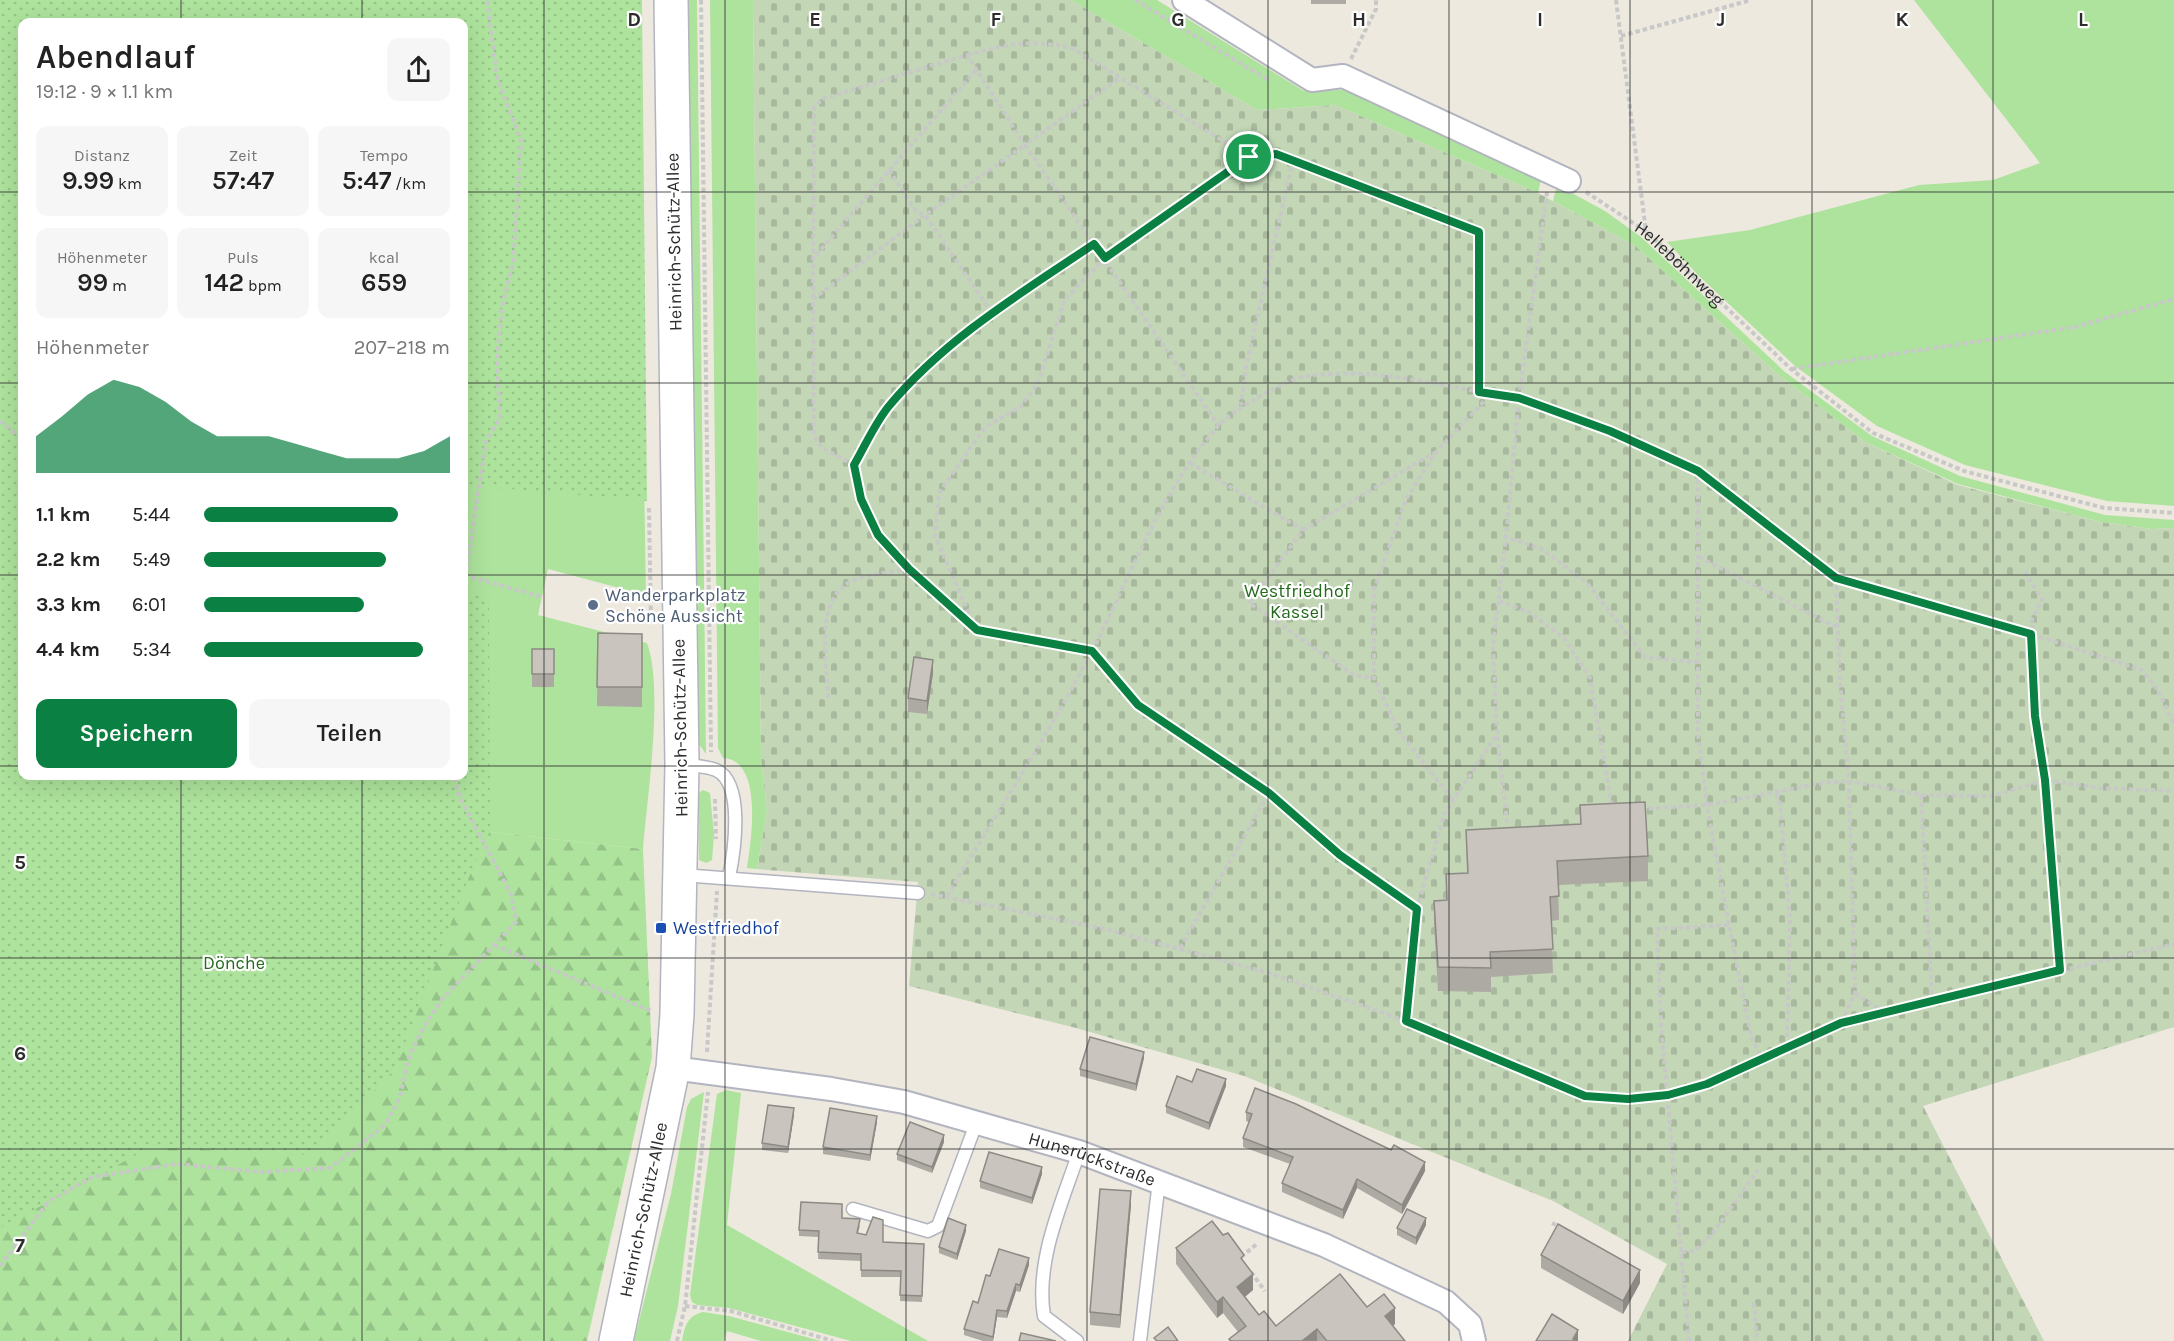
<!DOCTYPE html>
<html lang="de">
<head>
<meta charset="utf-8">
<style>
  body { margin:0; font-family:Karla,sans-serif; background:#f6f6f6; color:#222; height:100vh; display:flex; flex-direction:column; font-size:22px; white-space:nowrap }
  * { box-sizing:border-box; margin:0 }
  p { font-size:20px; color:#767676 }
  .icon { flex:none; width:33px; height:33px; fill:none; stroke:currentColor; stroke-width:2; stroke-linecap:round; stroke-linejoin:round }
  .map { position:relative; flex:1; overflow:hidden }
  .side { position:absolute; left:18px; top:18px; width:450px; height:762px; display:flex; flex-direction:column; background:#fff; border-radius:12px; box-shadow:0 6px 24px #0002 }
  .side>* { flex:none }
  .pin { position:absolute; display:grid; place-items:center; width:51px; height:51px; color:#fff; margin:-26px; border:3px solid #fff; border-radius:50%; box-shadow:0 2px 6px #0007 }
  .round { display:grid; place-items:center; flex:none; width:63px; height:63px; border-radius:12px; background:#f6f6f6 }
  .headline { display:flex; align-items:center; justify-content:space-between; height:102px; padding:0 18px }
  h1 { font-size:33px; font-weight:600; line-height:45px }
  .figures { display:grid; grid-template-columns:repeat(3,1fr); gap:9px; height:102px; padding:6px 18px }
  .figures div { display:grid; align-content:center; border-radius:12px; background:#f6f6f6; text-align:center }
  .figures b { font-size:26px; font-weight:600 }
  .figures small { font-size:16px; font-weight:400 }
  .figures p { font-size:16px }
  .chart { height:168px; padding:12px 18px }
  .chart p { display:flex; justify-content:space-between }
  .chart svg { width:100%; height:108px; margin-top:6px; fill:#0b8043; opacity:.7 }
  .primary-button { display:flex; gap:12px; margin-top:auto; padding:12px 18px }
  .primary-button a { flex:1; height:69px; border-radius:12px; background:#0b8043; color:#fff; font-size:24px; font-weight:600; line-height:69px; text-align:center }
  .primary-button a+a { background:#f6f6f6; color:#222 }
  ul { padding:0 18px; list-style:none; font-size:20px }
  li { display:grid; grid-template-columns:96px 72px 1fr; align-items:center; height:45px }
  li i { height:15px; border-radius:8px; background:#0b8043 }
  .map>svg:first-child { display:block }
  .grass { fill:#ade39c }
  .forest { fill:url(#forest-firs) }
  .cemetery { fill:url(#cemetery-stones) }
  .park { fill:url(#park-dots) }
  .lines { fill:none; stroke-linecap:round; stroke-linejoin:round }
  .service-casing { stroke:#b2b4bf; stroke-width:15 }
  .minor-casing { stroke:#b2b4bf; stroke-width:26 }
  .secondary-casing { stroke:#b2b4bf; stroke-width:36 }
  .path { stroke:#c8c8c8; stroke-width:4; stroke-dasharray:4.5 3; stroke-linecap:butt }
  .service { stroke:#fff; stroke-width:12 }
  .minor { stroke:#fff; stroke-width:22 }
  .secondary { stroke:#fff; stroke-width:33 }
  .wall { fill:#ada9a3 }
  .shaded-wall { fill:#8d8a85 }
  .building { fill:#c9c5be; stroke:#8d8a85; stroke-width:1.5 }
  .route-casing { stroke:#fff; stroke-width:12 }
  .route { stroke:#0b8043; stroke-width:8 }
  .grid { fill:none; stroke:#2c2c2c; stroke-width:1.5; stroke-opacity:0.55 }
  .service-dot { fill:#5c6f8a; stroke:#fff; stroke-width:2 }
  .transit-dot { fill:#1a4fb4; stroke:#fff; stroke-width:2 }
  .labels { text-anchor:middle; stroke-width:4.5; stroke-linejoin:round; paint-order:stroke }
  .street-label { font-size:18px; fill:#2c2c2c; stroke:#fff }
  .park-label { font-size:18px; fill:#246a1c; stroke:#fff }
  .service-label { font-size:18px; fill:#4e5e75; stroke:#fff; text-anchor:start }
  .transit-label { font-size:18px; fill:#164399; stroke:#fff; text-anchor:start }
  .grid-label { font-size:20px; text-anchor:middle; font-weight:bold; fill:#2c2c2c; stroke:#fff; stroke-width:4.5; stroke-linejoin:round; paint-order:stroke }
</style>
</head>
<body>
<div class="map">
<svg width="2174" height="1341" viewBox="0 0 2174 1341">
  <defs>
    <pattern id="forest-firs" width="22" height="20" patternUnits="userSpaceOnUse" patternTransform="scale(1.5)"><rect width="22" height="20" fill="#ade39c"/><path d="M5 1l3.5 6h-7zM16 11l3.5 6h-7z" fill="#95c387"/></pattern>
    <pattern id="cemetery-stones" width="16" height="16" patternUnits="userSpaceOnUse" patternTransform="scale(1.5)"><rect width="16" height="16" fill="#c3d7b6"/><path d="M2 7V4a2 2 0 0 1 4 0v3zM10 15v-3a2 2 0 0 1 4 0v3z" fill="#a8b99d"/></pattern>
    <pattern id="park-dots" width="8" height="8" patternUnits="userSpaceOnUse" patternTransform="scale(1.5)"><rect width="8" height="8" fill="#ade39c"/><path d="M2 2h.1M6 6h.1" fill="none" stroke="#95c387" stroke-width="1.8" stroke-linecap="round"/></pattern>
  </defs>
  <rect width="100%" height="100%" fill="#ede9df"/>
  <g class="grass">
    <path d="M0,0H636L646,595L548,569L538,615L647,643C664,689 647,797 643,849L491,832L447,804L27,954L22,776H464V22H22Z"/>
    <polygon points="684,0 697,0 706,754 698,743 692,621"/>
    <path d="M710,0H753L761,757L767,811L757,869L747,868C751,842 764,760 723,758L718,748Z"/>
    <polygon points="1071,0 1157,0 1304,91 1344,90 1541,179 1538,193 1335,105 1257,110"/>
    <polygon points="1914,0 2174,0 2174,506 2107,501 1965,465 1877,426 1795,366 1698,275 1667,242 1750,230 1919,185 1993,180 2040,163"/>
    <polygon points="1557,185 1605,211 1641,237 1785,372 1872,436 1960,476 2105,515 2174,520 2174,528 2152,529 2101,522 1958,484 1865,442 1780,376 1634,245 1553,201"/>
    <polygon points="703,790 710,793 714,835 712,860 706,863 699,860 699,793"/>
    <polygon points="726,1090 741,1093 727,1225 928,1341 851,1341 729,1308 697,1305 692,1302 690,1295 717,1094"/>
    <polygon points="704,1092 678,1306 670,1341 634,1341 671,1194 687,1107 691,1099"/>
    <path d="M703,1312L729,1316L821,1341H761L727,1331L724,1341H682C685,1326 687,1316 703,1312Z"/>
  </g>
  <polygon class="forest" points="448,804 491,832 643,849 652,1057 587,1341 0,1341 0,953"/>
  <polygon class="cemetery" points="753,0 1071,0 1257,110 1335,105 1538,193 1634,245 1780,376 1865,442 1958,485 2101,522 2152,529 2174,528 2174,1027 1923,1106 2044,1341 1628,1341 1667,1264 1553,1201 1244,1076 1076,1028 909,986 918,882 757,869 767,811 761,757"/>
  <polygon class="park" points="0,0 642,0 647,501 464,485 464,22 22,22 22,776 464,776 464,590 489,599 490,831 469,877 395,1069 311,1155 151,1147 0,1228"/>
  <g class="lines">
    <g class="service-casing">
      <g id="service">
        <path d="M683,764C693,766 706,766 716,770C745,783 734,853 729,877"/>
        <polyline points="682,875 918,893"/>
        <polyline points="853,1209 928,1231 938,1226 977,1121"/>
        <path d="M1077,1341L1044,1316C1035,1261 1062,1203 1079,1152"/>
        <polyline points="1140,1341 1159,1181"/>
      </g>
    </g>
    <g class="minor-casing">
      <g id="minor">
        <polyline points="1184,0 1312,80 1343,76 1569,181"/>
        <path id="s2" d="M673,1068L831,1089L904,1102L1079,1152L1324,1245L1446,1302L1470,1324L1474,1341"/>
      </g>
    </g>
    <g class="secondary-casing">
      <g id="secondary">
        <path id="s3" d="M616,1341L673,1068L677,1014L682,764L671,0"/>
      </g>
    </g>
    <g class="path">
      <polyline points="701,0 711,752"/>
      <polyline points="1135,0 1270,81"/>
      <polyline points="1616,0 1646,231"/>
      <polyline points="1621,36 1751,0"/>
      <path d="M967,55C1008,44 1030,39 1072,48L1249,157"/>
      <polyline points="1351,59 1376,9 1376,0"/>
      <polyline points="1293,160 1479,232 1479,392"/>
      <polyline points="889,170 916,211 925,215 992,313"/>
      <polyline points="1547,192 1519,398 1610,431 1698,472 1836,578 2031,634 2142,670 2157,689 2174,724"/>
      <path id="s1" d="M1586,192L1647,232L1791,369L1873,433L1964,471L2104,508L2174,513"/>
      <path d="M1094,244C1022,293 945,339 889,406C875,423 865,446 854,465L861,499L878,535L909,569L977,630L1092,651L1138,705L1269,793L1340,855L1417,909"/>
      <polyline points="816,255 976,70"/>
      <polyline points="813,298 814,108 822,99 967,55 1025,145 1118,79"/>
      <polyline points="1792,369 2075,327 2174,299"/>
      <polyline points="0,421 22,439"/>
      <polyline points="1190,463 1303,530 1249,603 1354,675 1374,678"/>
      <polyline points="854,465 822,448 814,436 813,299 925,215 1025,145 1219,426"/>
      <polyline points="1698,472 1698,734 1707,805 1729,925 1751,1036 1761,1058"/>
      <polyline points="649,508 651,623"/>
      <polyline points="1303,530 1434,453"/>
      <polyline points="1699,557 1838,628"/>
      <polyline points="2025,572 2042,599 2032,620 2035,715 2045,780 2060,970"/>
      <polyline points="464,575 542,597"/>
      <polyline points="1836,578 1840,684 1849,781 1921,795 1993,796 2045,780 2100,788 2174,791"/>
      <polyline points="464,585 486,441 500,418 497,360 502,306 513,264 521,140 497,78 487,0"/>
      <polyline points="1499,601 1529,612 1564,638 1590,678 1612,808"/>
      <polyline points="975,627 935,536 939,493 985,427 1020,407 1038,383 1065,299 1105,258 1249,157 1276,154 1293,160 1246,367 1241,405"/>
      <path d="M828,698C827,662 813,597 854,580C871,574 891,572 909,569"/>
      <polyline points="1776,794 1780,803 1790,919 1787,1046"/>
      <polyline points="1921,795 1932,1001"/>
      <polyline points="715,799 716,839"/>
      <polyline points="1452,799 1398,730 1374,678 1374,590 1406,499 1436,452 1490,395"/>
      <polyline points="1641,809 1707,805 1823,783 1849,781 1855,994 1841,1022"/>
      <polyline points="1507,823 1497,733 1493,645 1506,537 1542,549 1587,583 1645,657 1696,662"/>
      <polyline points="931,894 1101,928 1269,973 1406,1021 1585,1096 1628,1099 1668,1095 1707,1084 1841,1023 2174,944"/>
      <path d="M947,896C996,815 1048,735 1092,651C1131,575 1161,491 1218,426C1233,410 1287,378 1308,376C1378,366 1450,389 1519,398L1506,537"/>
      <polyline points="494,945 651,1011"/>
      <polyline points="1180,948 1269,793"/>
      <polyline points="1855,994 1885,1012"/>
      <polyline points="1406,1021 1417,909 1444,815 1497,734"/>
      <polyline points="707,1052 717,891"/>
      <polyline points="1552,1223 1562,1228"/>
      <polyline points="1682,1252 1695,1251 1713,1233 1758,1170"/>
      <polyline points="1241,1257 1258,1243"/>
      <polyline points="0,1266 49,1201 93,1177 176,1164 262,1172 330,1168 385,1125 400,1097 409,1057 423,1028 443,998 516,922 511,894 460,798 454,776"/>
      <polyline points="1251,1272 1265,1291"/>
      <polyline points="1754,1303 1757,1341"/>
      <polyline points="685,1306 731,1311 833,1341"/>
      <polyline points="677,1341 685,1306 708,1092"/>
      <polyline points="1689,1341 1661,1025 1657,929 1729,925"/>
    </g>
    <use href="#service" class="service"/>
    <use href="#minor" class="minor"/>
    <use href="#secondary" class="secondary"/>
  </g>
  <g class="wall">
    <rect x="1311" y="0" width="35" height="4"/>
    <polygon points="598,633 642,634 642,707 597,706"/>
    <rect x="532" y="649" width="22" height="38"/>
    <polygon points="933,673 927,714 908,712 908,698"/>
    <polygon points="1580,805 1648,856 1648,881 1558,885 1559,920 1551,921 1553,973 1491,977 1491,992 1438,991 1434,925 1434,901 1446,900 1446,874 1467,873 1466,830 1580,824"/>
    <polygon points="1144,1058 1136,1091 1080,1076 1080,1069"/>
    <polygon points="1192,1082 1226,1086 1209,1130 1166,1113 1166,1106"/>
    <polygon points="1246,1112 1425,1171 1402,1214 1357,1188 1343,1219 1282,1192 1282,1183 1290,1164 1243,1147 1243,1138 1249,1122 1246,1121"/>
    <polygon points="794,1115 788,1153 762,1150 762,1143"/>
    <polygon points="877,1122 870,1161 823,1154 823,1147"/>
    <polygon points="944,1142 932,1173 897,1160 897,1154"/>
    <polygon points="1042,1174 1032,1204 980,1188 980,1181"/>
    <polygon points="1131,1205 1120,1328 1090,1325 1090,1312"/>
    <polygon points="842,1218 860,1226 858,1233 883,1242 924,1244 922,1302 900,1301 901,1277 861,1277 861,1261 818,1259 819,1237 799,1236 799,1230"/>
    <polygon points="1426,1225 1416,1245 1397,1235 1397,1228"/>
    <polygon points="966,1231 957,1260 939,1253 939,1247"/>
    <polygon points="1176,1248 1244,1262 1253,1290 1245,1297 1259,1315 1276,1326 1367,1307 1395,1324 1393,1325 1405,1341 1229,1341 1229,1339 1238,1332 1223,1313 1217,1318 1176,1264"/>
    <polygon points="1541,1255 1640,1283 1623,1314 1541,1268"/>
    <polygon points="1029,1265 1020,1292 1016,1291 1007,1318 997,1317 993,1341 983,1341 964,1335 964,1329 990,1276"/>
  </g>
  <g class="shaded-wall">
    <polygon points="933,660 933,673 927,714 927,701"/>
    <polygon points="1144,1052 1144,1058 1136,1091 1136,1084"/>
    <polygon points="1226,1079 1226,1086 1209,1130 1209,1123"/>
    <polygon points="794,1108 794,1115 788,1153 788,1147"/>
    <polygon points="877,1116 877,1122 870,1161 870,1155"/>
    <polygon points="944,1135 944,1142 932,1173 932,1167"/>
    <polygon points="1425,1162 1425,1171 1402,1214 1402,1205"/>
    <polygon points="1042,1167 1042,1174 1032,1204 1032,1198"/>
    <polygon points="1357,1179 1357,1188 1343,1219 1343,1210"/>
    <polygon points="1131,1191 1131,1205 1120,1328 1120,1315"/>
    <polygon points="1426,1218 1426,1225 1416,1245 1416,1238"/>
    <polygon points="966,1225 966,1231 957,1260 957,1254"/>
    <polygon points="1029,1258 1029,1265 1020,1292 1020,1285"/>
    <polygon points="1640,1270 1640,1283 1623,1314 1623,1301"/>
    <polygon points="1253,1274 1253,1290 1237,1303 1237,1287"/>
    <polygon points="1016,1284 1016,1291 1007,1318 1007,1311"/>
    <polygon points="1223,1297 1223,1313 1217,1318 1217,1302"/>
    <polygon points="1395,1308 1395,1324 1385,1332 1385,1316"/>
    <polygon points="997,1310 997,1317 993,1341 993,1337"/>
    <polygon points="1317,1329 1317,1341 1302,1341"/>
    <polygon points="1578,1330 1578,1341 1573,1341 1573,1339"/>
  </g>
  <g class="building">
    <polygon points="598,633 642,634 642,687 597,687"/>
    <rect x="532" y="649" width="22" height="25"/>
    <polygon points="914,657 933,660 927,701 908,698"/>
    <polygon points="1645,802 1648,856 1557,861 1559,896 1550,897 1553,949 1490,952 1491,968 1438,967 1434,901 1447,900 1446,874 1468,873 1466,830 1581,824 1580,805"/>
    <polygon points="1090,1037 1144,1052 1136,1084 1080,1069"/>
    <polygon points="1197,1069 1226,1079 1209,1123 1166,1106 1177,1076 1192,1082"/>
    <polygon points="1255,1088 1296,1104 1391,1150 1394,1145 1425,1162 1402,1205 1357,1179 1343,1210 1282,1183 1293,1157 1243,1138 1252,1114 1246,1112"/>
    <polygon points="768,1105 794,1108 788,1147 762,1143"/>
    <polygon points="830,1108 877,1116 870,1155 823,1147"/>
    <polygon points="910,1122 944,1135 932,1167 897,1154"/>
    <polygon points="989,1152 1042,1167 1032,1198 980,1181"/>
    <polygon points="1100,1189 1131,1191 1120,1315 1090,1312"/>
    <polygon points="801,1202 842,1204 842,1218 860,1219 857,1233 866,1235 873,1217 883,1220 883,1242 924,1244 922,1296 900,1295 901,1271 861,1270 861,1254 818,1252 819,1231 799,1230"/>
    <polygon points="1407,1209 1426,1218 1416,1238 1397,1228"/>
    <polygon points="948,1218 966,1225 957,1254 939,1247"/>
    <polygon points="1212,1221 1223,1235 1228,1233 1244,1255 1241,1258 1253,1274 1237,1287 1259,1315 1264,1311 1276,1326 1340,1274 1367,1307 1384,1294 1395,1308 1385,1316 1405,1341 1327,1341 1317,1329 1302,1341 1231,1341 1229,1339 1246,1326 1223,1297 1217,1302 1176,1248"/>
    <polygon points="1558,1224 1640,1270 1623,1301 1541,1255"/>
    <polygon points="999,1249 1029,1258 1020,1285 1016,1284 1007,1311 997,1310 993,1337 964,1329 973,1301 978,1303 986,1275 990,1276"/>
    <polygon points="1552,1314 1578,1330 1573,1339 1577,1341 1536,1341"/>
    <polygon points="1168,1327 1178,1341 1157,1341 1154,1338"/>
    <polygon points="1021,1333 1056,1341 1019,1341"/>
  </g>
  <g class="lines">
    <g class="route-casing">
      <path id="route" d="M1276,154L1479,232V392L1519,398L1610,431L1698,471L1836,578L2031,634L2035,716L2045,780L2060,970L1841,1023L1707,1084L1668,1095L1628,1099L1585,1096L1406,1021L1417,909L1340,855L1269,793L1138,705L1092,651L977,630L909,569L878,535L861,499L854,465C865,446 875,423 889,406C945,339 1021,293 1094,244L1105,258L1249,157Z"/>
    </g>
    <use href="#route" class="route"/>
  </g>
  <path class="grid" d="M181,0V22M362,0V22M544,0V1341M725,0V1341M906,0V1341M1087,0V1341M1268,0V1341M1449,0V1341M1630,0V1341M1812,0V1341M1993,0V1341M0,192H22M464,192H2174M0,383H22M464,383H2174M0,575H22M464,575H2174M0,766H22M464,766H2174M181,776V1341M362,776V1341M0,958H2174M0,1149H2174"/>
  <circle class="service-dot" cx="593" cy="605" r="6"/>
  <rect class="transit-dot" x="655" y="922" width="12" height="12" rx="3"/>
  <g class="labels">
    <g class="street-label">
      <text transform="translate(674 242) rotate(-91)" y="6">Heinrich-Schütz-Allee</text>
      <text dy="6" stroke="none"><textPath href="#s1" startOffset="118">Helleböhnweg</textPath></text>
      <text transform="translate(680 728) rotate(-91)" y="6">Heinrich-Schütz-Allee</text>
      <text dy="6" stroke="none"><textPath href="#s2" startOffset="430">Hunsrückstraße</textPath></text>
      <text dy="6" stroke="none"><textPath href="#s3" startOffset="134">Heinrich-Schütz-Allee</textPath></text>
    </g>
    <g class="park-label">
      <text x="1297" y="597">Westfriedhof<tspan x="1297" dy="21">Kassel</tspan></text>
      <text x="234" y="969">Dönche</text>
    </g>
    <g class="service-label">
      <text x="605" y="601">Wanderparkplatz<tspan x="605" dy="21">Schöne Aussicht</tspan></text>
    </g>
    <g class="transit-label">
      <text x="673" y="934">Westfriedhof</text>
    </g>
  </g>
  <g class="grid-label">
    <text x="634" y="26">D</text>
    <text x="815" y="26">E</text>
    <text x="996" y="26">F</text>
    <text x="1178" y="26">G</text>
    <text x="1359" y="26">H</text>
    <text x="1540" y="26">I</text>
    <text x="1721" y="26">J</text>
    <text x="1902" y="26">K</text>
    <text x="2083" y="26">L</text>
    <text x="20" y="869">5</text>
    <text x="20" y="1060">6</text>
    <text x="20" y="1252">7</text>
  </g>
</svg>
<div class="pin" style="left:1249px;top:157px;background:#1e9e55"><svg class="icon" aria-label="arrive" viewBox="0 0 24 24"><path d="M6 21V4h12l-3 4 3 4H6"/></svg></div>
<section class="side">
<div class="headline"><div><h1>Abendlauf</h1><p>19:12 · 9 × 1.1 km</p></div><a class="round"><svg class="icon" aria-label="share" viewBox="0 0 24 24"><path d="M12 15V3M7 8l5-5 5 5M5 13v7h14v-7"/></svg></a></div>
<div class="figures">
<div><p>Distanz</p><b>9.99<small> km</small></b></div>
<div><p>Zeit</p><b>57:47</b></div>
<div><p>Tempo</p><b>5:47<small> /km</small></b></div>
</div>
<div class="figures">
<div><p>Höhenmeter</p><b>99<small> m</small></b></div>
<div><p>Puls</p><b>142<small> bpm</small></b></div>
<div><p>kcal</p><b>659</b></div>
</div>
<div class="chart"><p><span>Höhenmeter</span>207–218 m</p>
<svg viewBox="0 0 160 44" preserveAspectRatio="none"><path d="M0 44V29L10 21L20 12L30 6L40 9L50 15L60 23L70 29L80 29L90 29L100 32L110 35L120 38L130 38L140 38L150 35L160 29V44z"/></svg>
</div>
<ul>
<li><b>1.1 km</b>5:44<i style="width:79%"></i></li>
<li><b>2.2 km</b>5:49<i style="width:74%"></i></li>
<li><b>3.3 km</b>6:01<i style="width:65%"></i></li>
<li><b>4.4 km</b>5:34<i style="width:89%"></i></li>
</ul>
<div class="primary-button"><a>Speichern</a><a>Teilen</a></div>
</section>
</div>
</body>
</html>
